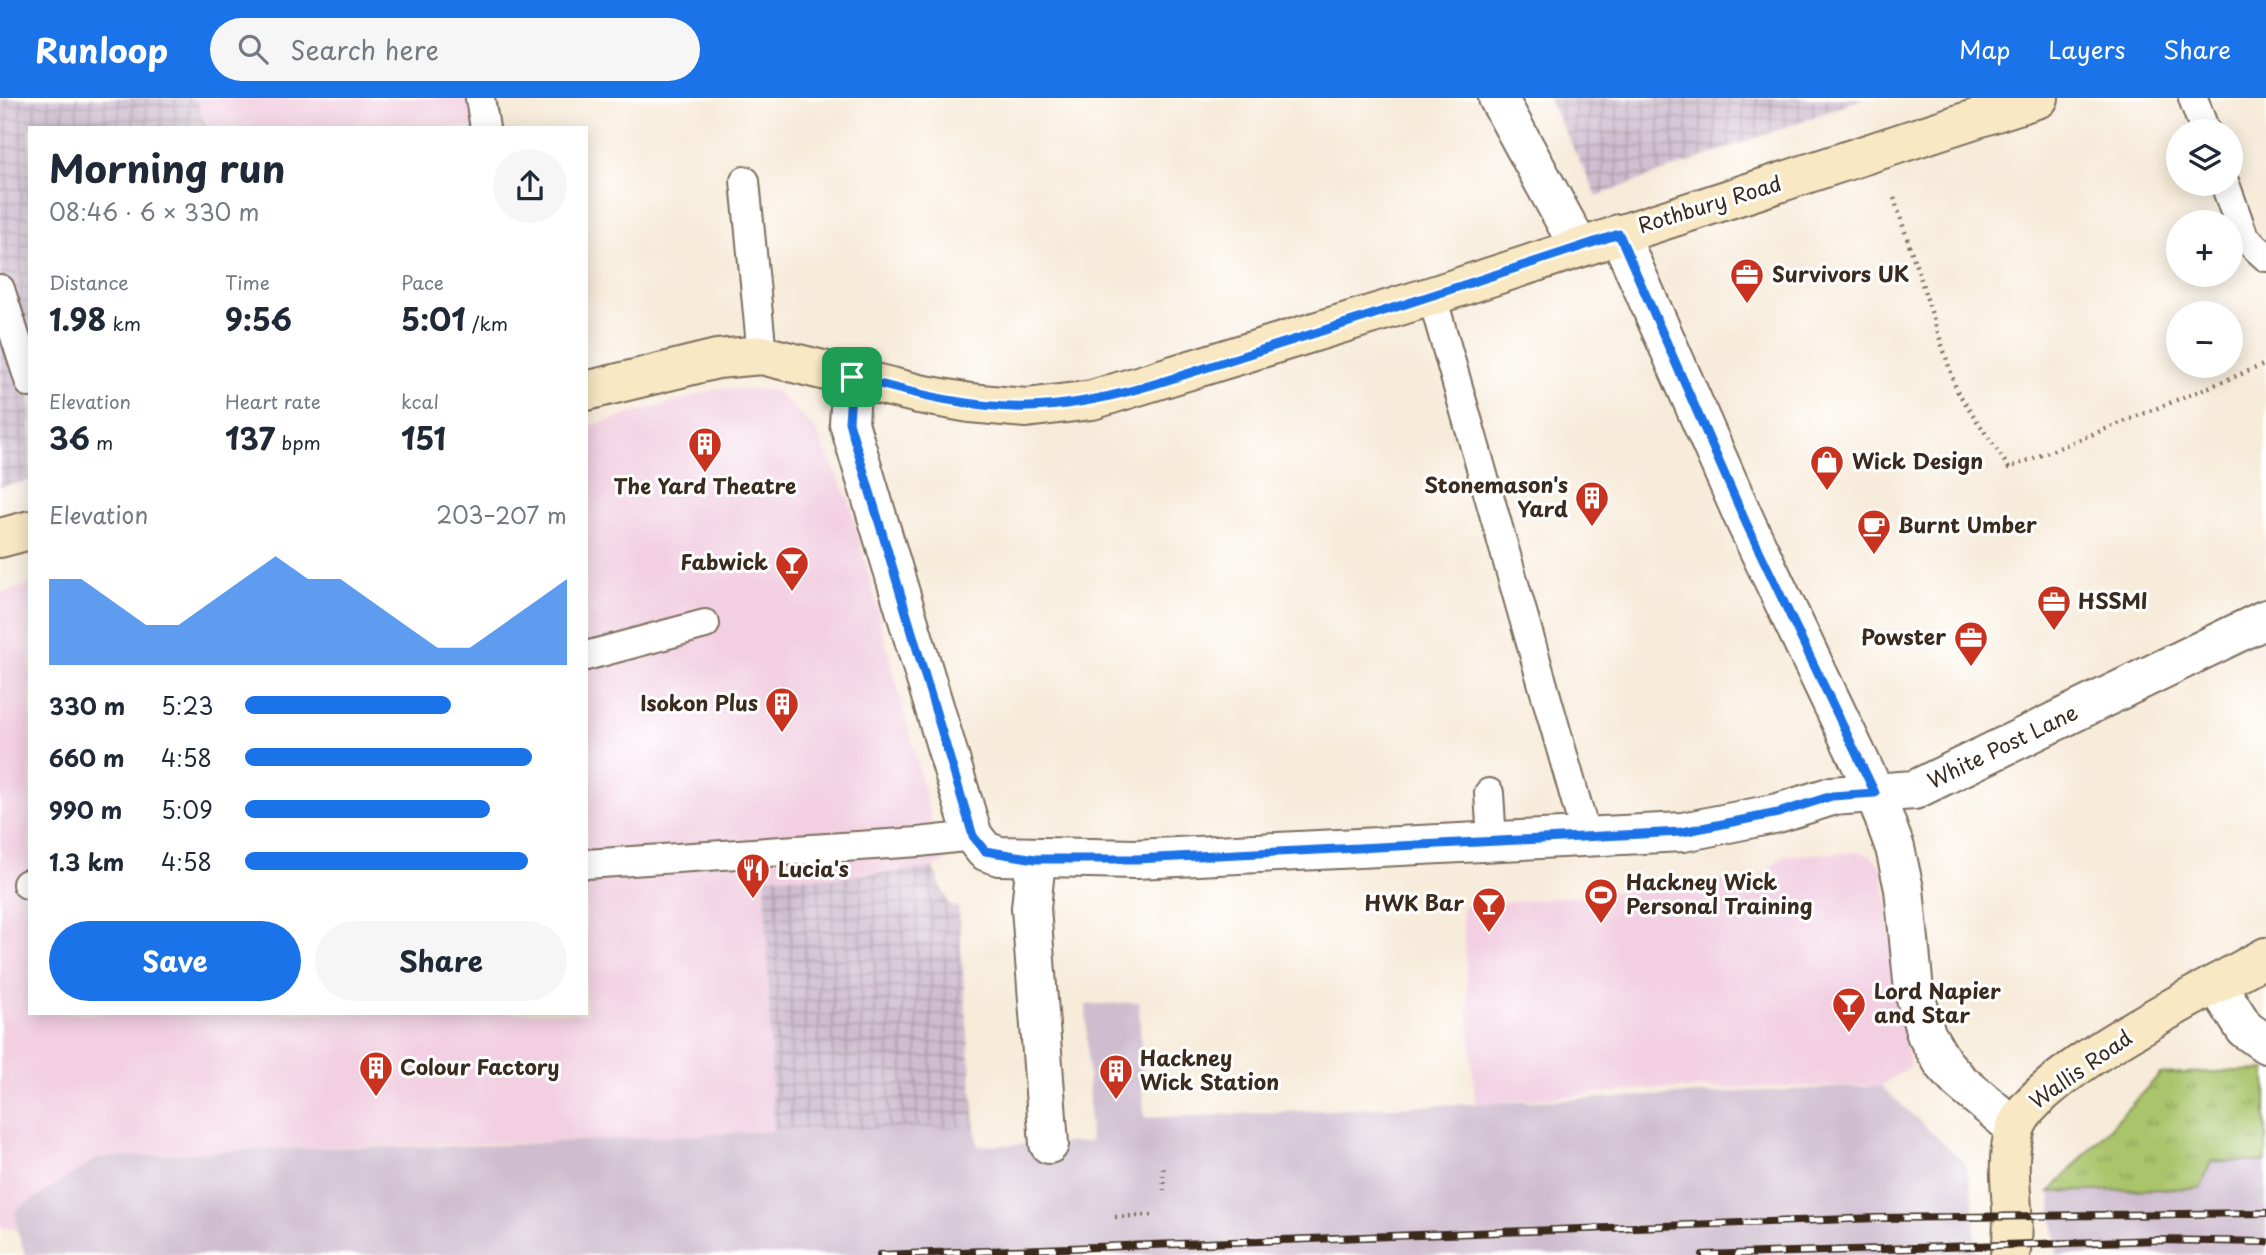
<!DOCTYPE html>
<html lang="en">
<head>
<meta charset="utf-8">
<style>
  body { margin:0; font-family:"Playpen Sans",sans-serif; background:#f6f6f7; color:#1f2937; height:100vh; display:flex; flex-direction:column; font-size:26px; white-space:nowrap }
  * { box-sizing:border-box; margin:0 }
  p { font-size:23px; color:#747a83 }
  .icon { flex:none; width:38px; height:38px; fill:none; stroke:currentColor; stroke-width:2; stroke-linecap:round; stroke-linejoin:round }
  .map { position:relative; flex:1; overflow:hidden }
  .panel { position:absolute; left:28px; top:28px; width:560px; height:889px; display:flex; flex-direction:column; background:#fff; border-radius:0px; box-shadow:0 4px 18px #0003 }
  .panel>* { flex:none }
  .fabs { position:absolute; left:2166px; top:21px; display:grid; gap:14px }
  .fabs a { display:grid; place-items:center; width:77px; height:77px; border-radius:50%; background:#fff; box-shadow:0 4px 18px #0003; font-size:35px }
  .pin { position:absolute; display:grid; place-items:center; width:60px; height:60px; color:#fff; margin:-30px; border-radius:14px; box-shadow:0 4px 10px #0006 }
  .round { display:grid; place-items:center; flex:none; width:74px; height:74px; border-radius:37px; background:#f6f6f7 }
  .overview { display:flex; align-items:center; justify-content:space-between; height:119px; padding:0 21px }
  h1 { font-size:38px; font-weight:700; line-height:52px }
  .stats { display:grid; grid-template-columns:repeat(3,1fr); gap:10px; height:119px; padding:7px 21px }
  .stats div { display:grid; align-content:center }
  .stats b { font-size:30px; font-weight:700 }
  .stats small { font-size:19px; font-weight:400 }
  .stats p { font-size:19px }
  .chart { height:196px; padding:14px 21px }
  .chart p { display:flex; justify-content:space-between }
  .chart svg { width:100%; height:126px; margin-top:7px; fill:#1a73e8; opacity:.7 }
  .primary-button { display:flex; gap:14px; margin-top:auto; padding:14px 21px }
  .primary-button a { flex:1; height:80px; border-radius:42px; background:#1a73e8; color:#fff; font-size:28px; font-weight:700; line-height:80px; text-align:center }
  .primary-button a+a { background:#f6f6f7; color:#1f2937 }
  ul { padding:0 21px; list-style:none; font-size:23px }
  li { display:grid; grid-template-columns:112px 84px 1fr; align-items:center; height:52px }
  li i { height:18px; border-radius:9px; background:#1a73e8 }
  header { display:flex; align-items:center; gap:42px; box-sizing:border-box; height:98px; padding:0 35px; background:#1a73e8; color:#fff }
  header strong { font-size:33px }
  nav { display:flex; gap:38px; margin-inline-start:auto; font-size:24px }
  .search { width:490px; height:63px; background:#f6f6f7; display:flex; align-items:center; gap:18px; box-sizing:border-box; padding:0 24px; border-radius:38px; color:#747a83; font-size:26px }
  .map>svg:first-child { display:block }
  .built { fill:#f2cfe1 }
  .industrial { fill:url(#industrial-grid) }
  .railway { fill:#cfbdcf }
  .grass { fill:url(#grass-tufts); stroke:#727744; stroke-width:2 }
  .lines { fill:none; stroke-linecap:round; stroke-linejoin:round }
  .lane-casing { stroke:#7d6e5f; stroke-width:32 }
  .street-casing { stroke:#7d6e5f; stroke-width:42 }
  .secondary-casing { stroke:#7d6e5f; stroke-width:42 }
  .path { stroke:#7d6e5f; stroke-width:4.5; stroke-dasharray:2 5; stroke-linecap:butt }
  .lane { stroke:#fff; stroke-width:28 }
  .street { stroke:#fff; stroke-width:38 }
  .secondary { stroke:#f8e8c3; stroke-width:38 }
  .rail-casing { stroke:#3b2a1e; stroke-width:8 }
  .rail { stroke:#fff; stroke-width:5; stroke-dasharray:16; stroke-linecap:butt }
  .route-casing { stroke:#fff; stroke-width:14 }
  .route { stroke:#1a73e8; stroke-width:9 }
  .labels { text-anchor:middle; stroke-width:6; stroke-linejoin:round; paint-order:stroke }
  .street-label { font-size:21px; fill:#3b2a1e; stroke:#fff }
  .poi-label { font-size:21px; font-weight:bold; fill:#3b2a1e; stroke:#fff; text-anchor:start }
</style>
</head>
<body>
<header>
<strong>Runloop</strong>
<div class="search"><svg class="icon" aria-label="search" viewBox="0 0 24 24"><circle cx="10" cy="10" r="6"/><path d="M15 15l6 6"/></svg>Search here</div>
<nav><a>Map</a><a>Layers</a><a>Share</a></nav>
</header>
<div class="map">
<svg width="2266" height="1157" viewBox="0 0 2266 1157">
  <defs>
    <pattern id="industrial-grid" width="8" height="8" patternUnits="userSpaceOnUse" patternTransform="scale(1.75)"><rect width="8" height="8" fill="#cfbdcf"/><path d="M0 4h8M4 0v8" fill="none" stroke="#a99aa7"/></pattern>
    <pattern id="grass-tufts" width="24" height="20" patternUnits="userSpaceOnUse" patternTransform="scale(1.75)"><rect width="24" height="20" fill="#a9c46b"/><path d="M3 7l-1-3M5 7V3M7 7l1-3M15 17l-1-3M17 17v-4M19 17l1-3" fill="none" stroke="#8b9f57"/></pattern>
  </defs>
  <rect width="100%" height="100%" fill="#fff"/>
  <filter id="ink" filterUnits="userSpaceOnUse"><feTurbulence type="fractalNoise" baseFrequency=".0143" numOctaves="2"/><feDisplacementMap in="SourceGraphic" scale="14" xChannelSelector="R" yChannelSelector="G"/><feConvolveMatrix kernelMatrix="1 2 1 2 8 2 1 2 1" color-interpolation-filters="sRGB"/></filter>
  <filter id="wash" filterUnits="userSpaceOnUse"><feTurbulence type="fractalNoise" baseFrequency=".00686" numOctaves="4" result="noise"/><feDisplacementMap in="SourceGraphic" scale="28" xChannelSelector="R" yChannelSelector="G"/><feGaussianBlur stdDeviation="1.57" result="paint"/><feColorMatrix in="noise" values="0 0 0 0 0 0 0 0 0 0 0 0 0 0 0 0 0 1.4 0 .05"/><feComposite in="paint" operator="in"/></filter>
  <g filter="url(#wash)">
    <rect width="100%" height="100%" fill="#f7ebd9"/>
    <g class="built">
      <polygon points="196,0 494,0 499,30 206,30"/>
      <polygon points="722,290 776,293 814,330 849,401 937,742 945,764 933,770 831,780 765,778 773,1033 594,1043 267,1051 99,1060 17,1112 17,1131 0,1129 0,495 30,487 30,915 586,915 586,329"/>
      <polygon points="1856,754 1870,757 1882,770 1910,968 1881,988 1648,991 1475,1006 1462,809 1760,779 1783,757"/>
    </g>
    <g class="industrial">
      <polygon points="0,0 196,0 206,30 30,30 30,382 0,389"/>
      <polygon points="1548,0 1865,0 1597,98"/>
      <polygon points="933,770 950,808 958,809 975,1029 773,1033 765,778 831,780"/>
    </g>
    <g class="railway">
      <polygon points="1139,904 1144,1020 1881,988 1965,1065 1973,1096 1976,1157 25,1157 17,1131 16,1112 99,1060 267,1051 502,1047 773,1033 975,1029 978,1048 1090,1044 1086,907"/>
      <polygon points="2211,1063 2266,1064 2266,1157 2057,1157 2050,1094 2200,1090"/>
    </g>
    <polygon class="grass" points="2266,972 2266,1064 2211,1063 2201,1090 2050,1094 2160,976"/>
  </g>
  <g filter="url(#ink)">
    <g class="lines">
      <g class="lane-casing">
        <g id="lane">
          <polyline points="480,0 485,30"/>
          <polyline points="2193,0 2205,33"/>
          <polyline points="745,83 762,257"/>
          <polyline points="2225,86 2244,139 2266,159"/>
          <polyline points="0,191 30,285"/>
          <polyline points="1432,198 1586,738"/>
          <polyline points="586,558 705,526"/>
          <polyline points="1489,695 1492,743"/>
          <polyline points="586,766 919,744 973,738"/>
          <polyline points="27,786 30,786"/>
        </g>
      </g>
      <g class="street-casing">
        <g id="street">
          <polyline points="1498,0 1579,149"/>
          <polyline points="1619,136 1746,425 1875,695 1895,750 1904,791 1914,893 1926,936 1943,965 1959,983 2015,1030"/>
          <polyline points="852,279 849,325 973,738 985,753 999,758 1136,761 1683,734 1778,715 1832,698 1914,692 2266,521"/>
          <polyline points="1036,761 1031,810 1049,1046"/>
          <polyline points="2216,886 2245,931 2266,946"/>
        </g>
      </g>
      <g class="secondary-casing">
        <g id="secondary">
          <polyline points="586,293 717,261 762,257 919,296 970,305 1026,310 1092,302 1432,198 2039,0"/>
          <polyline points="0,440 30,432"/>
          <path d="M2010,1157C2019,1115 2001,1070 2016,1029C2034,977 2213,888 2266,859"/>
        </g>
      </g>
      <g class="path">
        <polyline points="1894,100 1957,293 2009,370 2266,266"/>
        <polyline points="1163,1070 1164,1092"/>
        <polyline points="1115,1119 1154,1117"/>
      </g>
      <use href="#lane" class="lane"/>
      <use href="#street" class="street"/>
      <use href="#secondary" class="secondary"/>
      <g class="rail-casing">
        <g id="rail">
          <polyline points="880,1157 1877,1120 2266,1115"/>
          <polyline points="1703,1157 2157,1142 2266,1144"/>
        </g>
      </g>
      <use href="#rail" class="rail"/>
    </g>
  </g>
  <g class="lines" filter="url(#ink)">
    <g class="route-casing">
      <path id="route" d="M1619,136L1746,425L1875,695L1832,698L1778,715L1682,734L1136,761H1036L985,753L973,738L849,324L852,279C909,294 969,311 1029,309C1107,307 1181,277 1255,254C1377,216 1498,176 1619,136Z"/>
    </g>
    <use href="#route" class="route"/>
  </g>
  <defs>
    <g id="office-pin" transform="scale(1.75)"><path d="M0 17L-7.5 6A9.5 9.5 0 1 1 7.5 6Z" fill="#c8321e" stroke="#fff"/><path d="M-6-3h4V-5.5h4V-3h4V5H-6ZM-1-4.5V-3h2v-1.5ZM-6 0V1H6V0Z" fill="#fff"/></g>
    <g id="building-pin" transform="scale(1.75)"><path d="M0 17L-7.5 6A9.5 9.5 0 1 1 7.5 6Z" fill="#c8321e" stroke="#fff"/><path d="M-4-6H4V6H1V3H-1V6H-4ZM-2.5-4.3h1.7v1.8h-1.7ZM.8-4.3h1.7v1.8H.8ZM-2.5-1h1.7V.8h-1.7ZM.8-1h1.7V.8H.8Z" fill="#fff"/></g>
    <g id="shop-pin" transform="scale(1.75)"><path d="M0 17L-7.5 6A9.5 9.5 0 1 1 7.5 6Z" fill="#c8321e" stroke="#fff"/><path d="M-5-2.5h2.3a2.7 3.5 0 0 1 5.4 0H5L5.5 6h-11ZM-1.5-2.5h3a1.5 2.3 0 0 0-3 0Z" fill="#fff"/></g>
    <g id="cafe-pin" transform="scale(1.75)"><path d="M0 17L-7.5 6A9.5 9.5 0 1 1 7.5 6Z" fill="#c8321e" stroke="#fff"/><path d="M-5.5-4.5H6V0H3Q3 3.5 0 3.5H-2.5Q-5.5 3.5-5.5 0ZM3-3.2v2h1.7v-2ZM-6 4.5H4V6H-6Z" fill="#fff"/></g>
    <g id="bar-pin" transform="scale(1.75)"><path d="M0 17L-7.5 6A9.5 9.5 0 1 1 7.5 6Z" fill="#c8321e" stroke="#fff"/><path d="M-6-5H6L.8 .8V4.5H3.5V6h-7V4.5H-.8V.8Z" fill="#fff"/></g>
    <g id="restaurant-pin" transform="scale(1.75)"><path d="M0 17L-7.5 6A9.5 9.5 0 1 1 7.5 6Z" fill="#c8321e" stroke="#fff"/><path d="M-5-6h1v4h1v-4h1v4h1v-4h1v5L-1.5 .5V6h-2V.5L-5-1ZM5-6V6H3V1.5H1.5Q1.5-4 5-6Z" fill="#fff"/></g>
    <g id="stadium-pin" transform="scale(1.75)"><path d="M0 17L-7.5 6A9.5 9.5 0 1 1 7.5 6Z" fill="#c8321e" stroke="#fff"/><path d="M0-5a6.5 5 0 1 0 0 10a6.5 5 0 1 0 0-10ZM-3.5-1.8h7v3.6h-7Z" fill="#fff"/></g>
  </defs>
  <g fill-rule="evenodd">
    <use href="#office-pin" x="1747" y="177"/>
    <use href="#building-pin" x="705" y="346"/>
    <use href="#shop-pin" x="1827" y="364"/>
    <use href="#building-pin" x="1592" y="400"/>
    <use href="#cafe-pin" x="1874" y="428"/>
    <use href="#bar-pin" x="792" y="465"/>
    <use href="#office-pin" x="2054" y="504"/>
    <use href="#office-pin" x="1971" y="540"/>
    <use href="#building-pin" x="782" y="606"/>
    <use href="#restaurant-pin" x="753" y="772"/>
    <use href="#stadium-pin" x="1601" y="797"/>
    <use href="#bar-pin" x="1489" y="806"/>
    <use href="#bar-pin" x="1849" y="906"/>
    <use href="#building-pin" x="376" y="970"/>
    <use href="#building-pin" x="1116" y="973"/>
  </g>
  <g class="labels">
    <g class="street-label">
      <text transform="translate(1710 107) rotate(-17)" y="7">Rothbury Road</text>
      <text transform="translate(2003 649) rotate(-26)" y="7">White Post Lane</text>
      <text transform="translate(2081 972) rotate(-35)" y="7">Wallis Road</text>
    </g>
    <g class="poi-label">
      <text x="1772" y="184">Survivors UK</text>
      <text x="1852" y="371">Wick Design</text>
      <text x="1568" y="395" text-anchor="end">Stonemason's<tspan x="1568" dy="24">Yard</tspan></text>
      <text x="705" y="396" text-anchor="middle">The Yard Theatre</text>
      <text x="1898" y="435">Burnt Umber</text>
      <text x="768" y="472" text-anchor="end">Fabwick</text>
      <text x="2078" y="511">HSSMI</text>
      <text x="1946" y="547" text-anchor="end">Powster</text>
      <text x="758" y="613" text-anchor="end">Isokon Plus</text>
      <text x="778" y="779">Lucia's</text>
      <text x="1626" y="792">Hackney Wick<tspan x="1626" dy="24">Personal Training</tspan></text>
      <text x="1464" y="813" text-anchor="end">HWK Bar</text>
      <text x="1874" y="901">Lord Napier<tspan x="1874" dy="24">and Star</tspan></text>
      <text x="1140" y="968">Hackney<tspan x="1140" dy="24">Wick Station</tspan></text>
      <text x="400" y="977">Colour Factory</text>
    </g>
  </g>
</svg>
<div class="fabs">
<a><svg class="icon" aria-label="layers" viewBox="0 0 24 24"><path d="M12 4l9 5-9 5-9-5zM3 14l9 5 9-5"/></svg></a>
<a>+</a>
<a>−</a>
</div>
<div class="pin" style="left:852px;top:279px;background:#1e9e55"><svg class="icon" aria-label="arrive" viewBox="0 0 24 24"><path d="M6 21V4h12l-3 4 3 4H6"/></svg></div>
<section class="panel">
<div class="overview"><div><h1>Morning run</h1><p>08:46 · 6 × 330 m</p></div><a class="round"><svg class="icon" aria-label="share" viewBox="0 0 24 24"><path d="M12 15V3M7 8l5-5 5 5M5 13v7h14v-7"/></svg></a></div>
<div class="stats">
<div><p>Distance</p><b>1.98<small> km</small></b></div>
<div><p>Time</p><b>9:56</b></div>
<div><p>Pace</p><b>5:01<small> /km</small></b></div>
</div>
<div class="stats">
<div><p>Elevation</p><b>36<small> m</small></b></div>
<div><p>Heart rate</p><b>137<small> bpm</small></b></div>
<div><p>kcal</p><b>151</b></div>
</div>
<div class="chart"><p><span>Elevation</span>203–207 m</p>
<svg viewBox="0 0 160 44" preserveAspectRatio="none"><path d="M0 44V14L10 14L20 22L30 30L40 30L50 22L60 14L70 6L80 14L90 14L100 22L110 30L120 38L130 38L140 30L150 22L160 14V44z"/></svg>
</div>
<ul>
<li><b>330 m</b>5:23<i style="width:64%"></i></li>
<li><b>660 m</b>4:58<i style="width:89%"></i></li>
<li><b>990 m</b>5:09<i style="width:76%"></i></li>
<li><b>1.3 km</b>4:58<i style="width:88%"></i></li>
</ul>
<div class="primary-button"><a>Save</a><a>Share</a></div>
</section>
</div>
</body>
</html>
